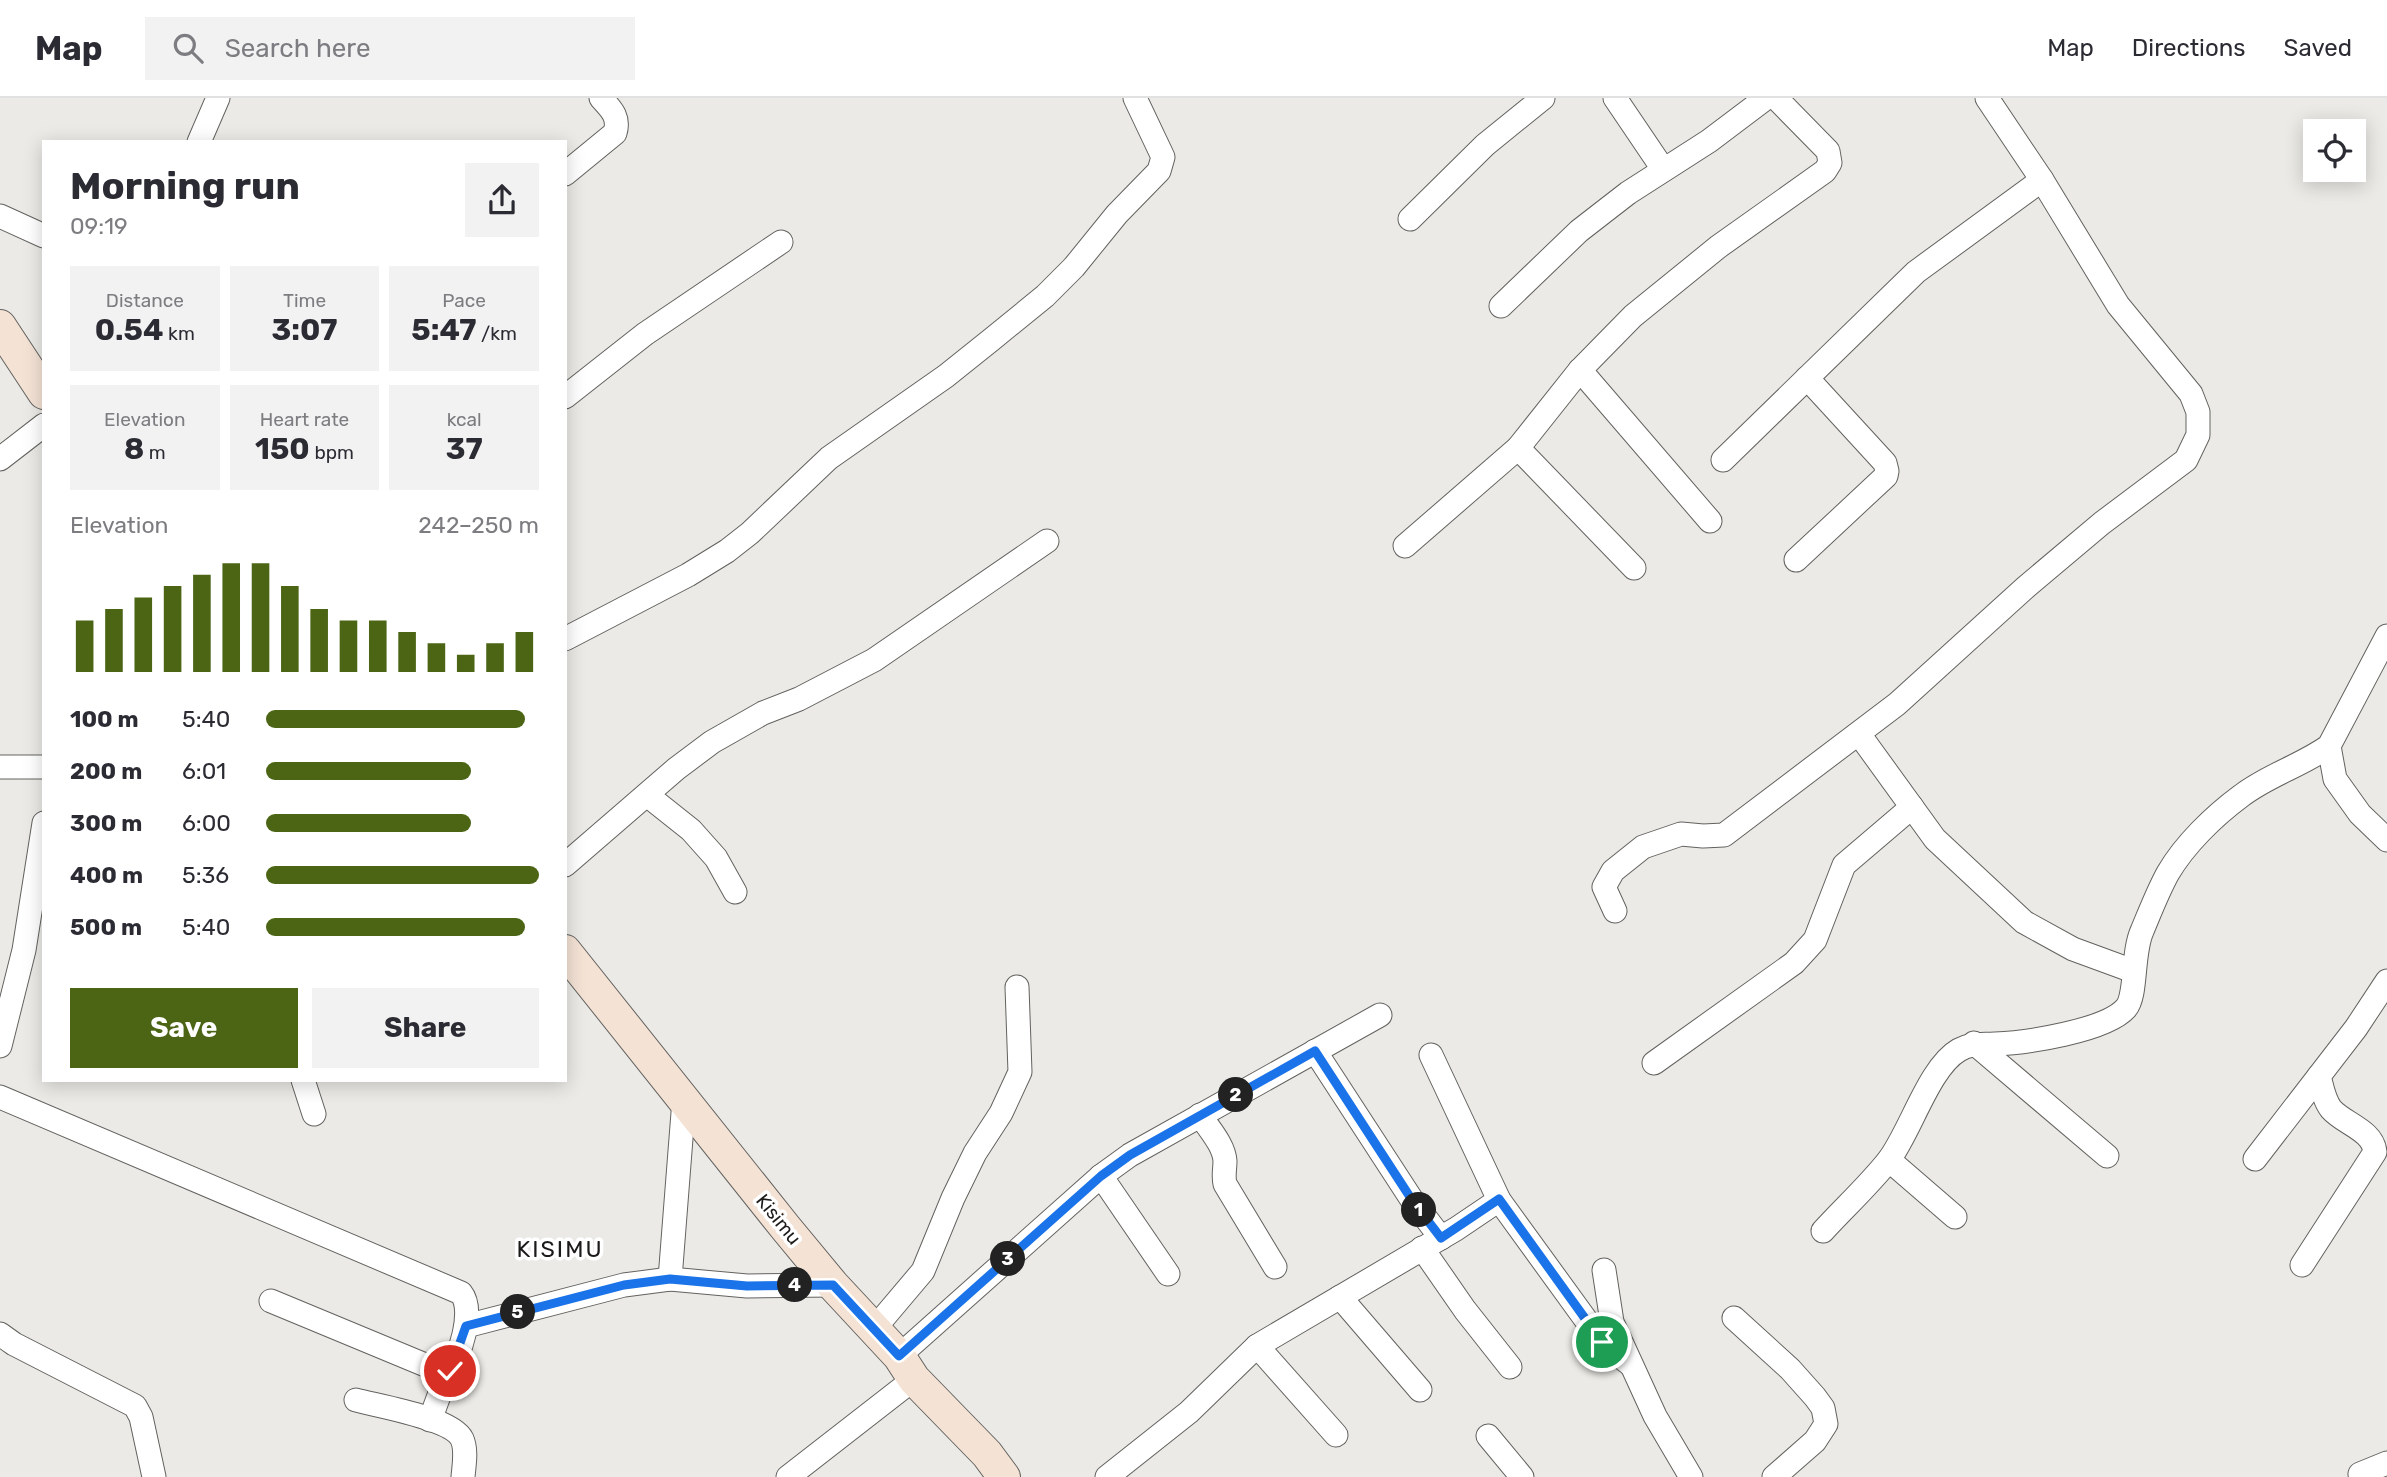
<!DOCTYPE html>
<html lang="en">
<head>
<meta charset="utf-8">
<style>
  body { margin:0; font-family:Rubik,sans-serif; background:#f2f2f3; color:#2b2b33; height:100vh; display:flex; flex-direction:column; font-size:26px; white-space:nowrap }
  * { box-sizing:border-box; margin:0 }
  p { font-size:23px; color:#7c7c81 }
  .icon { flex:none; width:38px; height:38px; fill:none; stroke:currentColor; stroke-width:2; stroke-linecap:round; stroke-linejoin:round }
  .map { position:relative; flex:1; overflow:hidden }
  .details { position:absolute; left:42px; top:42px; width:525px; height:942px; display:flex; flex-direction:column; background:#fff; border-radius:0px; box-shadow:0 4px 18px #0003 }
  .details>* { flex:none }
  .buttons { position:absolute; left:2303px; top:21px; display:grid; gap:14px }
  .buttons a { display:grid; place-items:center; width:63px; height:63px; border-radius:0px; background:#fff; box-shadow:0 4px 18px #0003; font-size:35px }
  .pin { position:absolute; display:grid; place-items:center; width:60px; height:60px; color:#fff; margin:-30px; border:4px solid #fff; border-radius:50%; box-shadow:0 2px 7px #0007 }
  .km { position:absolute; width:35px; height:35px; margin:-18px; border-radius:50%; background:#222; color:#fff; font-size:19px; line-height:35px; text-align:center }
  .round { display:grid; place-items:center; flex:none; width:74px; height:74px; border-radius:0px; background:#f2f2f3 }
  .head { display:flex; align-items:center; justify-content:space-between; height:119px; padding:0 28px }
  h1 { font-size:38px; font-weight:700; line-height:52px }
  .metrics { display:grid; grid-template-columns:repeat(3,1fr); gap:10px; height:119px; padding:7px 28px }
  .metrics div { display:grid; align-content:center; border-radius:0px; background:#f2f2f3; text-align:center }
  .metrics b { font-size:30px; font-weight:700 }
  .metrics small { font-size:19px; font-weight:400 }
  .metrics p { font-size:19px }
  .chart { height:196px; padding:14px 28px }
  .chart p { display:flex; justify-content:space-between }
  .chart svg { width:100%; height:126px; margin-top:7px; stroke:#4b6515; stroke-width:6 }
  .action { display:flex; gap:14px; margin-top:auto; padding:14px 28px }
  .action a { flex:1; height:80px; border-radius:0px; background:#4b6515; color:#fff; font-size:28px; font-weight:700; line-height:80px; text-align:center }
  .action a+a { background:#f2f2f3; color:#2b2b33 }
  ul { padding:0 28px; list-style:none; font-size:23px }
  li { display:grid; grid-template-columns:112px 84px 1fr; align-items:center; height:52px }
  li i { height:18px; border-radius:9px; background:#4b6515 }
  header { display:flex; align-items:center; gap:42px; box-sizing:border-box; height:98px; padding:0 35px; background:#fff; border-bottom:2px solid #e1e1e2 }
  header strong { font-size:33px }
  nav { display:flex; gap:38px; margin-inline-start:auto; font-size:24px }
  .search { width:490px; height:63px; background:#f2f2f3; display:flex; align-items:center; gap:18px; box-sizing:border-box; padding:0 24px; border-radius:0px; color:#7c7c81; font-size:26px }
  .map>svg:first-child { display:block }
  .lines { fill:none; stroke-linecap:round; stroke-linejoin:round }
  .street-casing { stroke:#63625f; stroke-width:25 }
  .secondary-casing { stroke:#63625f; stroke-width:34 }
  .street { stroke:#fff; stroke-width:23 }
  .secondary { stroke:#f4e2d5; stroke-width:32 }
  .route-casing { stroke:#fff; stroke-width:14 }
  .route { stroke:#1a73e8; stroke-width:9 }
  .labels { text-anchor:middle; stroke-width:7; stroke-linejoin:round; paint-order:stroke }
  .street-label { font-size:19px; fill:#1c1b1a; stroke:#fff }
  .quarter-label { font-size:23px; letter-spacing:2px; fill:#1c1b1a; stroke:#fff }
</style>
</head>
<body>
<header>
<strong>Map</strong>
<div class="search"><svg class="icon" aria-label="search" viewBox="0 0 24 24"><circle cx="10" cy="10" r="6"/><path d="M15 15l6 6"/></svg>Search here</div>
<nav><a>Map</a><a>Directions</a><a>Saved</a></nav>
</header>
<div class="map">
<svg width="2387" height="1379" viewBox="0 0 2387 1379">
  <rect width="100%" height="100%" fill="#ebeae6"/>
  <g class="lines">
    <g class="street-casing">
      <g id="street">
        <polyline points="1615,0 1663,71"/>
        <polyline points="199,44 218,0"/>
        <path d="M565,76L615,35C620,19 611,11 601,0"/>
        <polyline points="0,118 44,138"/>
        <polyline points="1410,121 1485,47 1543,0"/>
        <polyline points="1501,208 1579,133 1628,95 1709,43 1766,0"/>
        <polyline points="1580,272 1710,423"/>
        <polyline points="565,299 645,236 781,144"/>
        <polyline points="1518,350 1634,470"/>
        <polyline points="0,361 44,327"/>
        <polyline points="1723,362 1916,174 2042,82 1987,0"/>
        <polyline points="1405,448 1518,350 1580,272 1633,218 1718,149 1825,73 1830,65 1828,53 1776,0"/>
        <polyline points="1796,462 1886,378 1887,373 1885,365 1807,280"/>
        <polyline points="565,541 688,477 727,453 750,435 829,360 946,278 991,242 1045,198 1074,169 1117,116 1159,73 1163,59 1135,0"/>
        <polyline points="1859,636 1935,741 2024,824 2073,851 2133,873"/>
        <polyline points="2329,648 2335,681 2360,716 2387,742"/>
        <polyline points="0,669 44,669"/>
        <polyline points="647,697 691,732 716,760 735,794"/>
        <polyline points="565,767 676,671 712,644 763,615 799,601 874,562 1047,443"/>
        <polyline points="1615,813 1604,789 1613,773 1643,749 1681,736 1703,738 1724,737 1897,606 2026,489 2102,425 2186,362 2198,337 2198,314 2191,296 2118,207 2042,82"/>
        <polyline points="1974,945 2107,1058"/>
        <polyline points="0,948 24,852 44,725"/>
        <polyline points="1315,953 1412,1102 1441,1140"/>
        <polyline points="1431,957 1499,1102 1602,1244 1631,1267"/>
        <polyline points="1654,965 1794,865 1815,842 1844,767 1912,709"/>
        <polyline points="303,982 314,1016"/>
        <path d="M0,999L461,1195C475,1212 460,1260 447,1276L271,1203"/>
        <path d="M1200,1017C1209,1031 1224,1047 1225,1063C1225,1071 1223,1078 1225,1086L1275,1169"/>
        <polyline points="2255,1061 2356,930 2387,883"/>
        <polyline points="1889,1062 1955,1119"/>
        <polyline points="1101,1078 1168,1176"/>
        <path d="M1823,1133C1844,1110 1868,1088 1888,1063C1910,1035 1929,969 1959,952C1971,945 1981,947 1995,946C2025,945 2106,933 2126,910C2137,897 2132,855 2142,833C2150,814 2158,793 2168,775C2185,746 2214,718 2241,698C2268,677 2301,668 2329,648L2387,538"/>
        <polyline points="1422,1150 1465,1212 1510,1269"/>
        <path d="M2302,1167L2375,1054C2373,1032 2344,1026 2331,1011C2324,1002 2322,989 2319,978"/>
        <polyline points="1604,1172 1612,1224 1655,1318 1691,1379"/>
        <polyline points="670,1181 684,1002"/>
        <polyline points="1340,1199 1420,1292"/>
        <polyline points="1734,1220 1790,1271 1815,1299 1823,1310 1826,1326 1815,1343 1774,1379"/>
        <polyline points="466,1228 624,1187 670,1181 747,1188 833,1187"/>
        <polyline points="874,1231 923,1173 953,1100 975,1055 1001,1015 1020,974 1017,889"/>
        <polyline points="0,1236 14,1246 135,1308 141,1319 154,1379"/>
        <polyline points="1257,1248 1336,1337"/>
        <polyline points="899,1258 1101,1078 1130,1057 1380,917"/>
        <path d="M356,1302C378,1308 452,1320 462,1341C467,1352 464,1367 463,1379"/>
        <polyline points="430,1322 447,1276"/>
        <polyline points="1488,1338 1522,1379"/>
        <polyline points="2360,1376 2387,1365"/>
        <polyline points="788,1379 914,1281"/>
        <polyline points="1107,1379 1189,1314 1257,1248 1456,1131 1499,1102"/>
      </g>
    </g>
    <g class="secondary-casing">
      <g id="secondary">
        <polyline points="0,228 44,295"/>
        <polyline points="565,853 785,1129 833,1187 899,1258 914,1281 987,1356 1004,1379"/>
      </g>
    </g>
    <use href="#street" class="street"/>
    <use href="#secondary" class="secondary"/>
  </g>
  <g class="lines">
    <g class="route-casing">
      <polyline id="route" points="450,1273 466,1228 624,1187 670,1181 747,1188 833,1187 899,1258 1101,1078 1130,1057 1315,953 1412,1102 1441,1140 1499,1101 1602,1244"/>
    </g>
    <use href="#route" class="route"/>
  </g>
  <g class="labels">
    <g class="street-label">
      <text transform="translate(779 1121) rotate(51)" y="7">Kisimu</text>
    </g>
    <g class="quarter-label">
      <text x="560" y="1159">KISIMU</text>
    </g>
  </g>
</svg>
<div class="buttons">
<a><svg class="icon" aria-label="locate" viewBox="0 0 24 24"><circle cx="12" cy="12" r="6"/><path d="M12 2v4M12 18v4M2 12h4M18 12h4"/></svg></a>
</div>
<div class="pin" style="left:1602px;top:1244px;background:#1e9e55"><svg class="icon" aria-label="arrive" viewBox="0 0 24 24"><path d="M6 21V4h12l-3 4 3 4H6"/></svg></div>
<div class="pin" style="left:450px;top:1273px;background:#d93025"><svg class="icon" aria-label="check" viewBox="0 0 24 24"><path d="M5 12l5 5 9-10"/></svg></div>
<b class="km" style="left:1419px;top:1112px">1</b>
<b class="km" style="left:1236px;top:997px">2</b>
<b class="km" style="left:1008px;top:1161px">3</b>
<b class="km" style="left:795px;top:1187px">4</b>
<b class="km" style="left:518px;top:1214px">5</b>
<section class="details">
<div class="head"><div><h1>Morning run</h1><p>09:19</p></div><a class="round"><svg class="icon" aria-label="share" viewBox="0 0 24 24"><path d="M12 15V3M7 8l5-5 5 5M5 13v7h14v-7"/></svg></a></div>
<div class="metrics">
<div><p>Distance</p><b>0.54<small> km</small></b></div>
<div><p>Time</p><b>3:07</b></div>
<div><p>Pace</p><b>5:47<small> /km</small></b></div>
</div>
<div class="metrics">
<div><p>Elevation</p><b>8<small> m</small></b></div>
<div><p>Heart rate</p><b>150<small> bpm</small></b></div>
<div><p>kcal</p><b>37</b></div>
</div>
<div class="chart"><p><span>Elevation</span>242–250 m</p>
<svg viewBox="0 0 160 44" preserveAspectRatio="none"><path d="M5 44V26M15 44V22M25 44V18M35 44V14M45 44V10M55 44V6M65 44V6M75 44V14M85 44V22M95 44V26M105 44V26M115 44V30M125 44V34M135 44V38M145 44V34M155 44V30"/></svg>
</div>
<ul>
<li><b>100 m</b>5:40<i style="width:95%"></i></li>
<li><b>200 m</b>6:01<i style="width:75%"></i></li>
<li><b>300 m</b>6:00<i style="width:75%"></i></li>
<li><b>400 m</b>5:36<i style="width:100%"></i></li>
<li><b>500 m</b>5:40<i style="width:95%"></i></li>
</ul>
<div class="action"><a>Save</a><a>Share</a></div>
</section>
</div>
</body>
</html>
